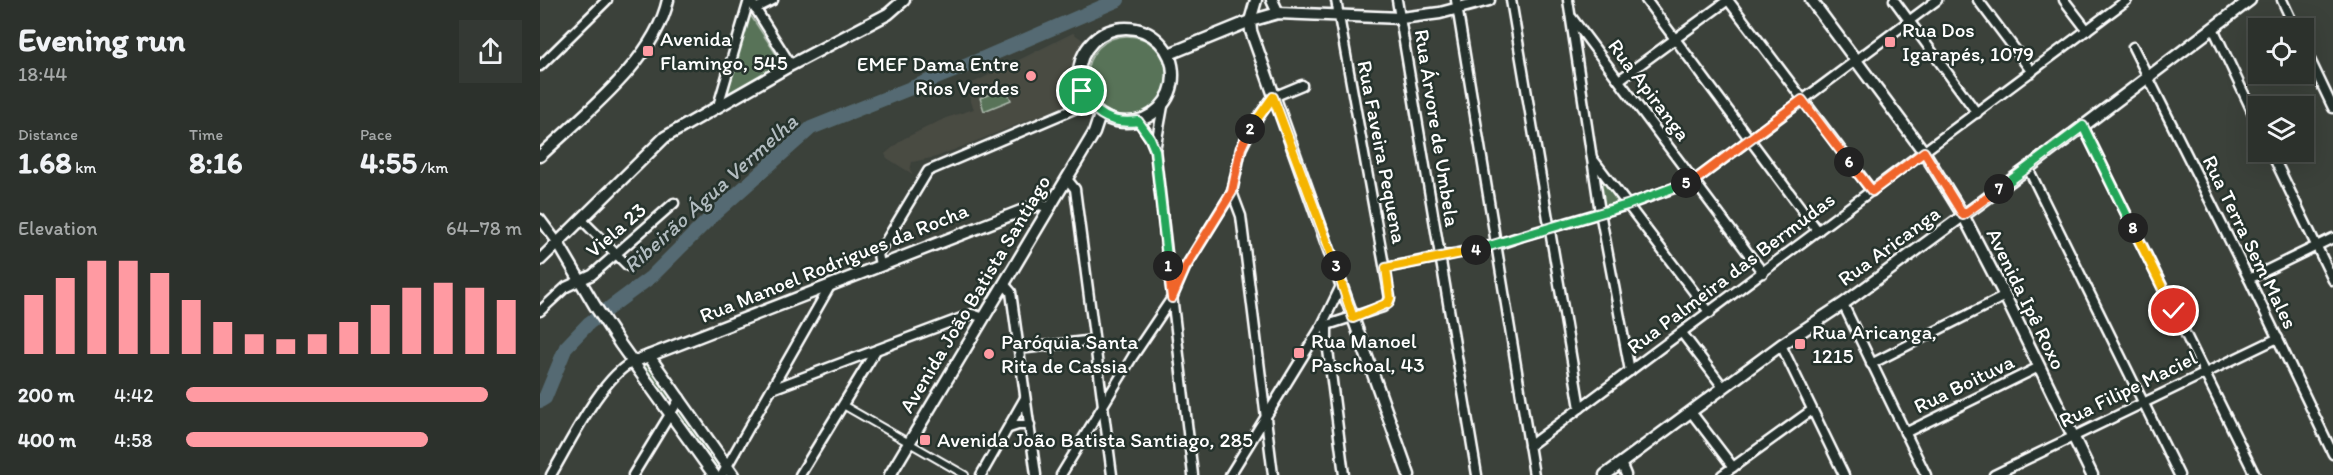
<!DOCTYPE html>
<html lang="en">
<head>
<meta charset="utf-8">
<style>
  body { margin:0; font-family:Itim,sans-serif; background:#343934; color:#f1f3f6; height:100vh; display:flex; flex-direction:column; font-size:22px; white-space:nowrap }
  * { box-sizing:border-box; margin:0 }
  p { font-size:20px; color:#a6a9a9 }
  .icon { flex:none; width:33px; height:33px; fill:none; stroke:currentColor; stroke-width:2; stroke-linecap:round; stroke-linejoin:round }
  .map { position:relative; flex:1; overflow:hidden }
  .side { display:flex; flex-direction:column; background:#2c312c; width:540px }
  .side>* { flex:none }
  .fabs { position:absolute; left:1708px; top:18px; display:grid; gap:12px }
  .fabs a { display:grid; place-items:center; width:66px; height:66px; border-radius:0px; background:#2c312c; box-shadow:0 6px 24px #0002,0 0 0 2px #484c48; font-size:30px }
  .pin { position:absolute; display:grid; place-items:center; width:51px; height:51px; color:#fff; margin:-26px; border:3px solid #fff; border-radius:50%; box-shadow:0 2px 6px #0007 }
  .km { position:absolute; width:30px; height:30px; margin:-15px; border-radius:50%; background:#222; color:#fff; font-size:16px; line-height:30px; text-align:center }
  .round { display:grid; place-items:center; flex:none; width:63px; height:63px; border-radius:0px; background:#343934 }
  .summary { display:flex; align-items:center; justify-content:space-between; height:102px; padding:0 18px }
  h1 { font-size:33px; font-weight:700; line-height:45px }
  .metrics { display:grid; grid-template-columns:repeat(3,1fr); gap:9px; height:102px; padding:6px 18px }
  .metrics div { display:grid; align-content:center }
  .metrics b { font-size:30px; font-weight:700 }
  .metrics small { font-size:16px; font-weight:400 }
  .metrics p { font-size:16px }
  .chart { height:168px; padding:12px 18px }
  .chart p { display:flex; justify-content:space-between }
  .chart svg { width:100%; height:108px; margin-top:6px; stroke:#ff9aa2; stroke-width:6 }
  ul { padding:0 18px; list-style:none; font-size:20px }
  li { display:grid; grid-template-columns:96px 72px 1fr; align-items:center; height:45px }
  li i { height:15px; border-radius:8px; background:#ff9aa2 }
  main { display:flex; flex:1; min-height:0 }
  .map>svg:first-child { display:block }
  .built { fill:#4a4b43 }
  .green { fill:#587359; stroke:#acb9ac; stroke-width:1.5 }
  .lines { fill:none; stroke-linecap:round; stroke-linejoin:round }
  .river { stroke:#556b73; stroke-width:14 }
  .pedestrian-casing { stroke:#fff; stroke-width:10 }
  .minor-casing { stroke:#fff; stroke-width:13 }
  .tertiary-casing { stroke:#fff; stroke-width:15 }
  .pedestrian { stroke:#26332d; stroke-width:6 }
  .minor { stroke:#26332d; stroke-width:8 }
  .tertiary { stroke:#26332d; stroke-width:10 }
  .split-1-casing { stroke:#fff; stroke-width:12 }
  .split-2-casing { stroke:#fff; stroke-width:12 }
  .split-3-casing { stroke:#fff; stroke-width:12 }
  .split-4-casing { stroke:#fff; stroke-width:12 }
  .split-5-casing { stroke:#fff; stroke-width:12 }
  .split-6-casing { stroke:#fff; stroke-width:12 }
  .split-7-casing { stroke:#fff; stroke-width:12 }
  .split-8-casing { stroke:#fff; stroke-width:12 }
  .split-9-casing { stroke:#fff; stroke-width:12 }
  .split-1 { stroke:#22a559; stroke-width:8 }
  .split-2 { stroke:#f0652b; stroke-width:8 }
  .split-3 { stroke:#f5b400; stroke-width:8 }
  .split-4 { stroke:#f5b400; stroke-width:8 }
  .split-5 { stroke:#22a559; stroke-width:8 }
  .split-6 { stroke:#f0652b; stroke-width:8 }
  .split-7 { stroke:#f0652b; stroke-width:8 }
  .split-8 { stroke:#22a559; stroke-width:8 }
  .split-9 { stroke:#f5b400; stroke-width:8 }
  .poi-dot { fill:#ff9aa2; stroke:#26332d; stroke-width:2 }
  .labels { text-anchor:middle; stroke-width:5; stroke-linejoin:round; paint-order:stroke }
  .poi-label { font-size:21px; fill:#fff; stroke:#26332d; text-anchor:start }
  .street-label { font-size:21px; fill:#fff; stroke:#26332d }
  .water-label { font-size:22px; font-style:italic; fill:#b2bcc0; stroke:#26332d }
</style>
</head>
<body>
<main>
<section class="side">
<div class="summary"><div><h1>Evening run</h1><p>18:44</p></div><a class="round"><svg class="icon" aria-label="share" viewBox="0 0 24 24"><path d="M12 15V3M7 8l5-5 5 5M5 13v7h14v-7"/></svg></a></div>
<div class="metrics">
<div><p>Distance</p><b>1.68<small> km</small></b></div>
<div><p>Time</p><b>8:16</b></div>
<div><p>Pace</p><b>4:55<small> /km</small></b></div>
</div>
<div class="chart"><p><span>Elevation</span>64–78 m</p>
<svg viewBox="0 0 160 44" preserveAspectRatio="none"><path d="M5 44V20M15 44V13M25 44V6M35 44V6M45 44V11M55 44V22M65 44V31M75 44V36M85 44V38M95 44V36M105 44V31M115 44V24M125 44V17M135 44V15M145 44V17M155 44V22"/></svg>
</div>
<ul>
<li><b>200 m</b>4:42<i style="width:90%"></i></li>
<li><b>400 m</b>4:58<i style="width:72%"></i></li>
</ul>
</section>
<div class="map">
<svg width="1793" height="475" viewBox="0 0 1793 475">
  <rect width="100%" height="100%" fill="#3b413a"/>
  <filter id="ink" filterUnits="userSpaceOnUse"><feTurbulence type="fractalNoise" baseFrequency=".0167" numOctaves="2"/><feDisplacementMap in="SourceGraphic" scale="12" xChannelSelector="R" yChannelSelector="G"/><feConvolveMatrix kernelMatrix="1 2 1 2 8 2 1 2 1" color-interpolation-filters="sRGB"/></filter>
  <g filter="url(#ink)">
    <polygon class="built" points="533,33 544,41 534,64 536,101 396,157 372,162 370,170 374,175 347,158 345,154 363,139 406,118 434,109 425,87"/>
    <g class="green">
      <polygon points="209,13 242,63 189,93 188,91"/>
      <circle cx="587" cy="76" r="40"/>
      <polygon points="466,88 471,100 444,111 440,98"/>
      <polygon points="1051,152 1087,201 1060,209"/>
      <polygon points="106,362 111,364 131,396 128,399 123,398 100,365"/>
      <polygon points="141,405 181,461 177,468 135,411"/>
    </g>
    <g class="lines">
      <polyline class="river" points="0,401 5,398 26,347 49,323 111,277 172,216 271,128 416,70 578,0"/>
      <g class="pedestrian-casing">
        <polyline id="pedestrian" points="303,405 425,475"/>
      </g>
      <g class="minor-casing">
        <g id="minor">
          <polyline points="210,0 251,65"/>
          <polyline points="857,0 937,475"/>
          <polyline points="916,0 994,475"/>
          <polyline points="971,0 1040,408"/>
          <polyline points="1028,0 1060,212 1090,371"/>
          <polyline points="1106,0 1278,231"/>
          <polyline points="1188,0 1332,191"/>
          <polyline points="1354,0 1437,113"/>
          <polyline points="1438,0 1492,72"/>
          <polyline points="1524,0 1547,30"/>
          <polyline points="1742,0 1755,28"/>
          <polyline points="215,9 233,0"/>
          <polyline points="1032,18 1223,273"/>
          <polyline points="1673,28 1719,126"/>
          <polyline points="1593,47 1709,279 1793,454"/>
          <polyline points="1764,47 1793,108"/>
          <polyline points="0,66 67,0"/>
          <polyline points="1079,80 1188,0"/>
          <polyline points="178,106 209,0"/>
          <polyline points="623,106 615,150 653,475"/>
          <polyline points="599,121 610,138 615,150"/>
          <polyline points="1543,126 1715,475"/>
          <polyline points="1731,152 1793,280"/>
          <polyline points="1052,158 1170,313"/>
          <polyline points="1488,168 1639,475"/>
          <polyline points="527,179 535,189 572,475"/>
          <polyline points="692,192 701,216 733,475"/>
          <polyline points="0,219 18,243"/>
          <polyline points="42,220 88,266"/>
          <polyline points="340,265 338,254 388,171 548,103"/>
          <polyline points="846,268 956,245 982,236 1087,205 1154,181 1397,0"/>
          <polyline points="1709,279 1793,238"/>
          <polyline points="464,284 471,292 496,475"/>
          <polyline points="1303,304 1386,475"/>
          <polyline points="0,311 26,287 52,275 134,203"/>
          <polyline points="787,325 787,342 804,475"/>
          <polyline points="781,327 843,307 848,303 850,298 796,0"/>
          <polyline points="1142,333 1183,387"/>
          <polyline points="1241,345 1304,475"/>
          <polyline points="479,349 554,340"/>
          <polyline points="1331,364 1465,296"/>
          <polyline points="232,389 432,314 444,318"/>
          <polyline points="1151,412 1193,467"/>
          <polyline points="469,428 478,425 490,425"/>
          <polyline points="1365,433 1499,367"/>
          <polyline points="989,446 1587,0"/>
          <polyline points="1081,463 1086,475"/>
          <path d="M11,475C29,445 62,376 93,362"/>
          <polyline points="93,475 140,398"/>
          <polyline points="182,475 290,286"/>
          <polyline points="260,475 335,352"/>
          <polyline points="441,475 485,398"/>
          <polyline points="521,475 593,356 632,298 645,268 692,192 701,149 714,123 733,97 762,85"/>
          <polyline points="690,475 781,327 802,284"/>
          <polyline points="1182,475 1272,410"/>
          <polyline points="1454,475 1738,338"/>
        </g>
      </g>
      <g class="tertiary-casing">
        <g id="tertiary">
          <polyline points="716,0 710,21 711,31 869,475"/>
          <polyline points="732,0 738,13"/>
          <polyline points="1271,0 1384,152 1423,215 1465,296 1552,475"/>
          <circle cx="586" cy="75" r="47"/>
          <polyline points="629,54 710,21 738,13 861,18 900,13 949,0"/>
          <path d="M0,156C44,114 115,60 128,0"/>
          <polyline points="18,243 55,306 80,344 174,475"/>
          <polyline points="0,260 125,137 251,65 348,14 364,0"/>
          <polyline points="109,356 193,475"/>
          <polyline points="93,362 499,204 510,207"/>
          <polyline points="350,475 554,133 560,115"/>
          <polyline points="1065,475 1241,345 1303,304 1488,168 1710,0"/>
        </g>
      </g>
      <use href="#pedestrian" class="pedestrian"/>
      <use href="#minor" class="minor"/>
      <use href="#tertiary" class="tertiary"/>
    </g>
  </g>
  <g class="lines" filter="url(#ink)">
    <g class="split-1-casing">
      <path id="split-1" d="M542,91C554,115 572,125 598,121L610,138L615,150L628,266"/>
    </g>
    <g class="split-2-casing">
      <polyline id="split-2" points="628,266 632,298 645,268 692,192 701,148 710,129"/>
    </g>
    <g class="split-3-casing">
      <polyline id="split-3" points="710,129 733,97 796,266"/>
    </g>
    <g class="split-4-casing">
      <polyline id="split-4" points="796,266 813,318 848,303 850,298 846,268 936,250"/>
    </g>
    <g class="split-5-casing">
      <polyline id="split-5" points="936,250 1087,205 1146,183"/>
    </g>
    <g class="split-6-casing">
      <polyline id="split-6" points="1146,183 1154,181 1262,100 1309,162"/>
    </g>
    <g class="split-7-casing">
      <polyline id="split-7" points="1309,162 1332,191 1384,152 1423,215 1459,189"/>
    </g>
    <g class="split-8-casing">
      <polyline id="split-8" points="1459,189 1543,126 1593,228"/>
    </g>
    <g class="split-9-casing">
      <polyline id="split-9" points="1593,228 1634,311"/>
    </g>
    <use href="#split-1" class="split-1"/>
    <use href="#split-2" class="split-2"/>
    <use href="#split-3" class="split-3"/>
    <use href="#split-4" class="split-4"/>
    <use href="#split-5" class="split-5"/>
    <use href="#split-6" class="split-6"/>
    <use href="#split-7" class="split-7"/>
    <use href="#split-8" class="split-8"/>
    <use href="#split-9" class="split-9"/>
  </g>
  <g class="poi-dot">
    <rect x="1344" y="36" width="12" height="12" rx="3"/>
    <rect x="102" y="45" width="12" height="12" rx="3"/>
    <circle cx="491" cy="76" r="6"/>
    <rect x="1254" y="338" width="12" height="12" rx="3"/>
    <rect x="753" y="347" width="12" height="12" rx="3"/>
    <circle cx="449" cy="354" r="6"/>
    <rect x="379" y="434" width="12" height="12" rx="3"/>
  </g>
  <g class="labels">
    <g class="poi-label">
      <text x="1362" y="37">Rua Dos<tspan x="1362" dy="24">Igarapés, 1079</tspan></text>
      <text x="120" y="46">Avenida<tspan x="120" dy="24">Flamingo, 545</tspan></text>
      <text x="479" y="71" text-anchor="end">EMEF Dama Entre<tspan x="479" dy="24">Rios Verdes</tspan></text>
      <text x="1272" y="339">Rua Aricanga,<tspan x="1272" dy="24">1215</tspan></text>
      <text x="771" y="348">Rua Manoel<tspan x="771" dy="24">Paschoal, 43</tspan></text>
      <text x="461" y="349">Paróquia Santa<tspan x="461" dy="24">Rita de Cassia</tspan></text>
      <text x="397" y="447">Avenida João Batista Santiago, 285</text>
    </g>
    <g class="street-label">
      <text transform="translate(1109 90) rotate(53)" y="7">Rua Apiranga</text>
      <text transform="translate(897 128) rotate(81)" y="7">Rua Árvore de Umbela</text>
      <text transform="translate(842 152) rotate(79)" y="7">Rua Faveira Pequena</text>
      <text transform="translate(76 230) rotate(-41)" y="7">Viela 23</text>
      <text transform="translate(1710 242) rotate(64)" y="7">Rua Terra Sem Males</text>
      <text transform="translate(1349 246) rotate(-36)" y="7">Rua Aricanga</text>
      <text transform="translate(294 263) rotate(-22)" y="7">Rua Manoel Rodrigues da Rocha</text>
      <text transform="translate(1191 273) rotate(-37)" y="7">Rua Palmeira das Bermudas</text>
      <text transform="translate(435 294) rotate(-59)" y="7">Avenida João Batista Santiago</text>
      <text transform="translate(1486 299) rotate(64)" y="7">Avenida Ipê Roxo</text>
      <text transform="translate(1424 384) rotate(-26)" y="7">Rua Boituva</text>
      <text transform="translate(1588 389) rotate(-26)" y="7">Rua Filipe Maciel</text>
    </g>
    <g class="water-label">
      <text transform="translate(170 193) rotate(-42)" y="8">Ribeirão Água Vermelha</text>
    </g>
  </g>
</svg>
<div class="fabs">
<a><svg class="icon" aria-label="locate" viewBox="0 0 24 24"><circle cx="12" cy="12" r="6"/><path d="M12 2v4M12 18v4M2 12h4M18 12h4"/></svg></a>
<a><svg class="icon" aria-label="layers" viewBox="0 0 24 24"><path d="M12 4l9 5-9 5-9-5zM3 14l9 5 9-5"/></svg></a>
</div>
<div class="pin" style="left:542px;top:91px;background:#1e9e55"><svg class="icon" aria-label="arrive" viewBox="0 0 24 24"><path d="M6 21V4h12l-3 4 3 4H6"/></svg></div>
<div class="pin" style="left:1634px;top:311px;background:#d93025"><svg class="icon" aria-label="check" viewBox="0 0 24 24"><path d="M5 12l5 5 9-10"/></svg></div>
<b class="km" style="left:628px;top:266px">1</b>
<b class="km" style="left:710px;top:129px">2</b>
<b class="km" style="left:796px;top:266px">3</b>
<b class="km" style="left:936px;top:250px">4</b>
<b class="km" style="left:1146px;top:183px">5</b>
<b class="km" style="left:1309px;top:162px">6</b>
<b class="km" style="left:1459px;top:189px">7</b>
<b class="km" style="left:1593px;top:228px">8</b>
</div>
</main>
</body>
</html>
